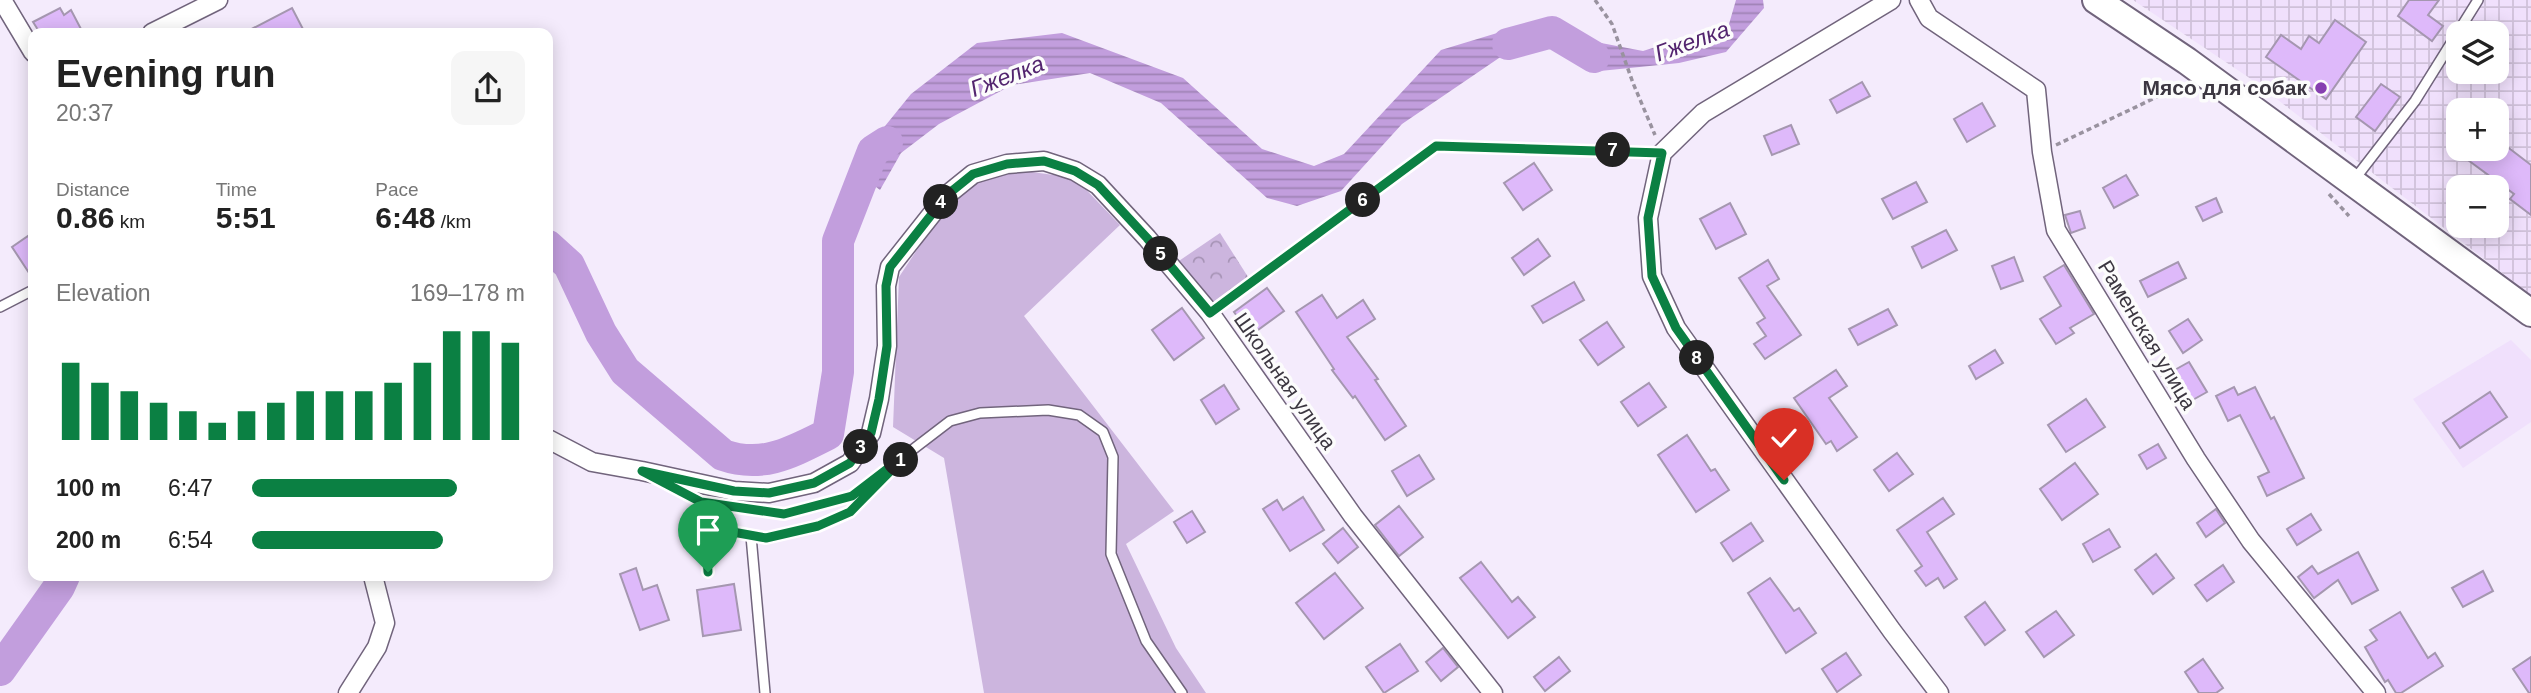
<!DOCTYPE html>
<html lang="en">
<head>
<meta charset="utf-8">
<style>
  body { margin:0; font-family:Arial,sans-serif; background:#f6f6f6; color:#222; height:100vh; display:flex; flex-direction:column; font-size:26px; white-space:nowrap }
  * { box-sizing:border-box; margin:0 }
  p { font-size:23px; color:#767676 }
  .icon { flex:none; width:38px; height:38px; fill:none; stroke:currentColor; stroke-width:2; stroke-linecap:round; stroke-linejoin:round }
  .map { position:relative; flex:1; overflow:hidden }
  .panel { position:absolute; left:28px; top:28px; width:525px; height:553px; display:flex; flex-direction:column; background:#fff; border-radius:14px; box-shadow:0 4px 18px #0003 }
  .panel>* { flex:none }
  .buttons { position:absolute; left:2446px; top:21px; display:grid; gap:14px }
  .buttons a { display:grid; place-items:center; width:63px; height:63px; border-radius:14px; background:#fff; box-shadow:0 4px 18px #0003; font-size:35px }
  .pin { position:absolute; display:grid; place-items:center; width:60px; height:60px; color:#fff; margin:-72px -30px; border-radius:50% 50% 50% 0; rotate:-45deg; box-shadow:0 0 7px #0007 }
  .pin .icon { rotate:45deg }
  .km { position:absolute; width:35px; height:35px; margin:-18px; border-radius:50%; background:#222; color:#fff; font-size:19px; line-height:35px; text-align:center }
  .round { display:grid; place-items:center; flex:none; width:74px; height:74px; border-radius:14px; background:#f6f6f6 }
  .summary { display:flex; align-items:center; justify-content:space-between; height:119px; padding:0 28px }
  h1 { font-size:38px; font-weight:800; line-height:52px }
  .metrics { display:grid; grid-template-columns:repeat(3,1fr); gap:10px; height:119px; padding:7px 28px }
  .metrics div { display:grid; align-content:center }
  .metrics b { font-size:30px; font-weight:800 }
  .metrics small { font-size:19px; font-weight:400 }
  .metrics p { font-size:19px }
  .chart { height:196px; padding:14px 28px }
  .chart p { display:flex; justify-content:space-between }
  .chart svg { width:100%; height:126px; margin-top:7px; stroke:#0b8043; stroke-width:6 }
  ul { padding:0 28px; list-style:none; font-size:23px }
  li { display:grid; grid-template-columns:112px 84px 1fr; align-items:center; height:52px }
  li i { height:18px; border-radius:9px; background:#0b8043 }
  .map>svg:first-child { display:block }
  .built { fill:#f0e0fc }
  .industrial { fill:url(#industrial-grid); fill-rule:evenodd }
  .green { fill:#ccb5de }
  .forest { fill:url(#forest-crowns) }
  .water { fill:url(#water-rules) }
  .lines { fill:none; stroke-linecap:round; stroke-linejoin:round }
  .river { stroke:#c29edd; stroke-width:32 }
  .building { fill:#deb9fa; stroke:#a597b0; stroke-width:2 }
  .service-casing { stroke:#71647c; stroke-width:12 }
  .minor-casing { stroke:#71647c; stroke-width:21 }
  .secondary-casing { stroke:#71647c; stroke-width:30 }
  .path { stroke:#99929f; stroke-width:3.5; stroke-dasharray:5 3.5; stroke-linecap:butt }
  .service { stroke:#fff; stroke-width:9 }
  .minor { stroke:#fff; stroke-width:18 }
  .secondary { stroke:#fff; stroke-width:26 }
  .route-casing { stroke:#fff; stroke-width:14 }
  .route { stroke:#0b8043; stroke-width:9 }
  .poi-dot { fill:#863fb1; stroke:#fcfcfc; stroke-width:2.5 }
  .labels { text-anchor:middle; stroke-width:7; stroke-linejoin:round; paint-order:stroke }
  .poi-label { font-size:21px; font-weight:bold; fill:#3c3741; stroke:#fcfcfc; text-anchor:end }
  .street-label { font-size:21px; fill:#3c3741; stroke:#fcfcfc }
  .water-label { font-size:23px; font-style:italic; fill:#53256f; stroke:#fcfcfc }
</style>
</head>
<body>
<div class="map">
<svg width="2531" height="693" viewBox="0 0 2531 693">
  <defs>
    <pattern id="industrial-grid" width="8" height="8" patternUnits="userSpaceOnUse" patternTransform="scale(1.75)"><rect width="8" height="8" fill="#f0e0fc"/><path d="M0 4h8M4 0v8" fill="none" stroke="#cfc1d9"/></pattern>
    <pattern id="forest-crowns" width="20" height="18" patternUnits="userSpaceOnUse" patternTransform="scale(1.75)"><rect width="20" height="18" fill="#ccb5de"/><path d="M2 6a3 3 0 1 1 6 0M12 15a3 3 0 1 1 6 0" fill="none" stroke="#a794b6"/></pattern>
    <pattern id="water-rules" width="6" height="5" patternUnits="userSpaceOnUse" patternTransform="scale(1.75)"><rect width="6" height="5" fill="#c29edd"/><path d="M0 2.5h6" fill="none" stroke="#9f82b5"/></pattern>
  </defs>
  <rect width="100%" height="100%" fill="#f4ebfc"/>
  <polygon class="built" points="2511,340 2531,360 2531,422 2463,468 2413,399"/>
  <path class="industrial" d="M2133,0H2531V295L2248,77ZM2459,33H2497V72H2459ZM2459,110H2497V149H2459ZM2459,187H2497V226H2459Z"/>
  <polygon class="green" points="996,167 1075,178 1120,225 1024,316 1174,511 1126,544 1176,648 1206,693 984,693 944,458 893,427 899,277 950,200"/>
  <polygon class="forest" points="1220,233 1250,280 1202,311 1170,267"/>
  <polygon class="water" points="1736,0 1763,0 1764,8 1726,52 1679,63 1600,71 1563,40 1499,58 1402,124 1341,191 1297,206 1267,198 1161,103 1090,73 1012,85 939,124 901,153 880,190 851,168 911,94 977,43 1062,33 1183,78 1262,149 1314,166 1344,154 1441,50 1517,27 1643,51 1729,24"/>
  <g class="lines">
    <g class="river">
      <polyline points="1508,44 1552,32 1594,57"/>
      <path d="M548,246L569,265L601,333L625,371L723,455C763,469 792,452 828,434L838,372V241L873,151L887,142"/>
      <polyline points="0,670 59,587 64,576"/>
    </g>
  </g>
  <g class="building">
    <polygon points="2409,0 2439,0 2428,15 2443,26 2432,41 2398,16"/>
    <polygon points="60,8 64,15 71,10 81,29 73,33 40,33 33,22"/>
    <polygon points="292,8 305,33 244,33"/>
    <polygon points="2335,20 2366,42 2326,99 2266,57 2281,35 2301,49 2309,36 2319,43"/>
    <polygon points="1862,82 1870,96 1837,113 1830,100"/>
    <polygon points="2381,84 2400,97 2375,131 2356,117"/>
    <polygon points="1982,103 1995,126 1967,142 1954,119"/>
    <polygon points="1791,125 1799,144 1772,155 1764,136"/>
    <polygon points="2497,139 2531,165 2531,215 2510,199 2514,194 2453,149 2497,149"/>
    <polygon points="1534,163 1552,190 1523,210 1504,183"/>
    <polygon points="2126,175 2138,195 2114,208 2103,188"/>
    <polygon points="1916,182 1927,202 1893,219 1882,199"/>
    <polygon points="2216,198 2222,212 2203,221 2196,207"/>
    <polygon points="1730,203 1746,234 1716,249 1700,219"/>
    <polygon points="2080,211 2085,228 2071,233 2065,215"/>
    <polygon points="1946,230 1957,250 1922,268 1912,247"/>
    <polygon points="28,236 33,244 33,279 12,247"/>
    <polygon points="1538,239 1550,256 1524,275 1512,258"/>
    <polygon points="2014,257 2023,281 2001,289 1992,266"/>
    <polygon points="1768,260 1779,279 1767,286 1801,335 1765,359 1754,344 1766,336 1757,323 1765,318 1739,278"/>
    <polygon points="2178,262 2186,278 2148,297 2140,281"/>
    <polygon points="2064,265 2094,314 2070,328 2074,333 2056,344 2040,319 2061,306 2044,277"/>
    <polygon points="1574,282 1584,300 1543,323 1532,306"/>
    <polygon points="1267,288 1284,311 1251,335 1234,312"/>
    <polygon points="1322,295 1337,318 1363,300 1375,319 1347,337 1378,379 1375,380 1406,426 1385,440 1355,396 1353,398 1332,370 1334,369 1296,312"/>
    <polygon points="1182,308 1204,338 1174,360 1152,330"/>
    <polygon points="1888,309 1897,325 1858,345 1849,329"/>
    <polygon points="2188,319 2202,340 2183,353 2169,331"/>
    <polygon points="1607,322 1624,347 1598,365 1580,340"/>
    <polygon points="1995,350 2003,363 1976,379 1969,366"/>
    <polygon points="2189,362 2207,392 2180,407 2162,377"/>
    <polygon points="1836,370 1847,386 1829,398 1857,437 1837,451 1831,441 1826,444 1794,398"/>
    <polygon points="1649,383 1666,407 1638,426 1621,402"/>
    <polygon points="1224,385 1239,409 1216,424 1201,400"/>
    <polygon points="2234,387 2238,395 2255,387 2271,419 2274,417 2304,478 2267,496 2258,477 2269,472 2240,415 2228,421 2216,396"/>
    <polygon points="2490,392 2507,417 2460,448 2443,423"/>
    <polygon points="2086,399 2105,427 2066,452 2048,425"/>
    <polygon points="1687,435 1711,471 1715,469 1729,490 1696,512 1658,455"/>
    <polygon points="2158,444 2166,458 2147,469 2139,455"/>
    <polygon points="1897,453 1913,474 1889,491 1874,470"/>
    <polygon points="1419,455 1434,479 1407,496 1392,471"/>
    <polygon points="2075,463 2098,494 2062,520 2040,489"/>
    <polygon points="1303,497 1324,530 1290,551 1263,509 1277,500 1283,510"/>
    <polygon points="1943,498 1954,514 1927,532 1957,579 1944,588 1938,578 1926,586 1915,571 1922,566 1897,530"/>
    <polygon points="1399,506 1423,537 1399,556 1375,525"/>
    <polygon points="2216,509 2225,523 2206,537 2197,523"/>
    <polygon points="1192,511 1205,532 1187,543 1174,522"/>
    <polygon points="2311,514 2321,530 2297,545 2287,529"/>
    <polygon points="1751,523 1763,541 1733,561 1721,543"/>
    <polygon points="1343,528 1358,547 1338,563 1323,544"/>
    <polygon points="2109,529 2120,547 2093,562 2083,544"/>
    <polygon points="2358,552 2378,590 2352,604 2338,580 2314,598 2298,577 2312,566 2318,574"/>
    <polygon points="2156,554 2174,578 2153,594 2135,570"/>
    <polygon points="1481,562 1512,602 1518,597 1535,617 1508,638 1460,578"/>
    <polygon points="2223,565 2234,582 2207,601 2195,585"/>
    <polygon points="636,568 643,590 657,585 669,620 640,630 620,574"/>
    <polygon points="2483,571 2493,591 2463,607 2452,588"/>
    <polygon points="1335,573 1363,608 1324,639 1296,603"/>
    <polygon points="1770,578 1794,611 1799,608 1816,633 1786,653 1748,593"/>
    <polygon points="734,584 741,630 703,636 697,590"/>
    <polygon points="1985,602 2005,630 1985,645 1965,617"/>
    <polygon points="2056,611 2074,635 2044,657 2026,632"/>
    <polygon points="2400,612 2428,658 2435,653 2443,666 2401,693 2396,693 2388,680 2385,682 2365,647 2377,640 2370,630"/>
    <polygon points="1400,644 1418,671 1384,693 1366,667"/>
    <polygon points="1443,648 1458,667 1441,681 1426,662"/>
    <polygon points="1846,653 1861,675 1837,692 1822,669"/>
    <polygon points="1559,657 1570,671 1545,691 1534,677"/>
    <polygon points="2531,657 2531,693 2529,693 2513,669"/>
    <polygon points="2203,659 2223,688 2216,693 2199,693 2185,672"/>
  </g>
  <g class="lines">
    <g class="service-casing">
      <g id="service">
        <polyline points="2354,180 2415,101 2478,0"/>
        <polyline points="0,307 33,290"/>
        <polyline points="663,481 701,502 784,514 852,496 950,421 980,413 1048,410 1079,415 1103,432 1113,457 1111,554 1146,641 1182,693"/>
        <polyline points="751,536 765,693"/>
        <polyline points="708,572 705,527 766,538 818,526 850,512 884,477"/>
      </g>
    </g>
    <g class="minor-casing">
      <g id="minor">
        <polyline points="2,0 33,52"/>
        <polyline points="1891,0 1703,113 1662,153 1648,218 1652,276 1676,328 1892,631 1939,693"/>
        <polyline points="1919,0 1929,18 2036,90 2042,152 2056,230 2196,459 2251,541 2376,693"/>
        <polyline points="152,33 218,0"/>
        <polyline points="548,439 592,462 642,471 734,491 769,493 814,483 850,463 871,433 879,399 887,346 886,286 890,267 947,195 973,174 1007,164 1044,161 1075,171 1098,185 1147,238 1210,313 1353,516 1493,693"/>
        <polyline points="348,693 377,647 385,623 373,576"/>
      </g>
    </g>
    <g class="secondary-casing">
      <polyline id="secondary" points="2096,0 2187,61 2531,313"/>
    </g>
    <g class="path">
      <polyline points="1595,0 1612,24 1633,83 1655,135"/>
      <polyline points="2056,145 2182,85"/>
      <polyline points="2329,194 2349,216"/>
      <polyline points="1223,303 1436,146 1646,152"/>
    </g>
    <use href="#service" class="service"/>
    <use href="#minor" class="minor"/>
    <use href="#secondary" class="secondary"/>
  </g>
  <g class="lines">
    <g class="route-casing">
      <polyline id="route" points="708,572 705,527 766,538 818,526 850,512 908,453 852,496 784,514 701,502 642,471 734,491 769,493 814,483 850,463 871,433 879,399 887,346 886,286 890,267 947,195 973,174 1007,164 1044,161 1075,171 1098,185 1147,238 1210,313 1436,146 1662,153 1648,218 1652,276 1676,328 1784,480"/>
    </g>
    <use href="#route" class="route"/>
  </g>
  <circle class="poi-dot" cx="2321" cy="88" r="7"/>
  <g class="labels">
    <g class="poi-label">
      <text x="2307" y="95">Мясо для собак</text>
    </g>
    <g class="street-label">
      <text transform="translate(2147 335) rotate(59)" y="7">Раменская улица</text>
      <text transform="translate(1285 381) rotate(55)" y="7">Школьная улица</text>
    </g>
    <g class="water-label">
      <text transform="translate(1692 41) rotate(-20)" y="8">Гжелка</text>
      <text transform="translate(1007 76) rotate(-21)" y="8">Гжелка</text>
    </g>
  </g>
</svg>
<div class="buttons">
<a><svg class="icon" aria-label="layers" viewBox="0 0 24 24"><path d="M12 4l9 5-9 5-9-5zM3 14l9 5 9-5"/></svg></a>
<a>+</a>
<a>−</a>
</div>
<div class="pin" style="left:708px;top:572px;background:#1e9e55"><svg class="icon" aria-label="arrive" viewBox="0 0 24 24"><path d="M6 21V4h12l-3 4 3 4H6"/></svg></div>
<div class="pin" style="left:1784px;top:480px;background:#d93025"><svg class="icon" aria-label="check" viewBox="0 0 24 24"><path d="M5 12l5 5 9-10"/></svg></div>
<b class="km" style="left:901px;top:460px">1</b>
<b class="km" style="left:861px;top:447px">3</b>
<b class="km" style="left:941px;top:202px">4</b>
<b class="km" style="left:1161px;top:254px">5</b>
<b class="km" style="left:1363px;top:200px">6</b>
<b class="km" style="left:1613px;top:150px">7</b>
<b class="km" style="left:1697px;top:358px">8</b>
<section class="panel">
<div class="summary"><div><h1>Evening run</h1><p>20:37</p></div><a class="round"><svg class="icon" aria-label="share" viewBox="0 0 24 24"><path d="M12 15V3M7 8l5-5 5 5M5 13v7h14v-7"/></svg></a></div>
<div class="metrics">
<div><p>Distance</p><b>0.86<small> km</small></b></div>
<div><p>Time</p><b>5:51</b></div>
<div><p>Pace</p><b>6:48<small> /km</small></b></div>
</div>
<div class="chart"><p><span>Elevation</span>169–178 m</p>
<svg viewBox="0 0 160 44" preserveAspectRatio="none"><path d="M5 44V17M15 44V24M25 44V27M35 44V31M45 44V34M55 44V38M65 44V34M75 44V31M85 44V27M95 44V27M105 44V27M115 44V24M125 44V17M135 44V6M145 44V6M155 44V10"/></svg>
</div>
<ul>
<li><b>100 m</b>6:47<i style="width:75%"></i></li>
<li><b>200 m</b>6:54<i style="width:70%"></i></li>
</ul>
</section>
</div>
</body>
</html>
